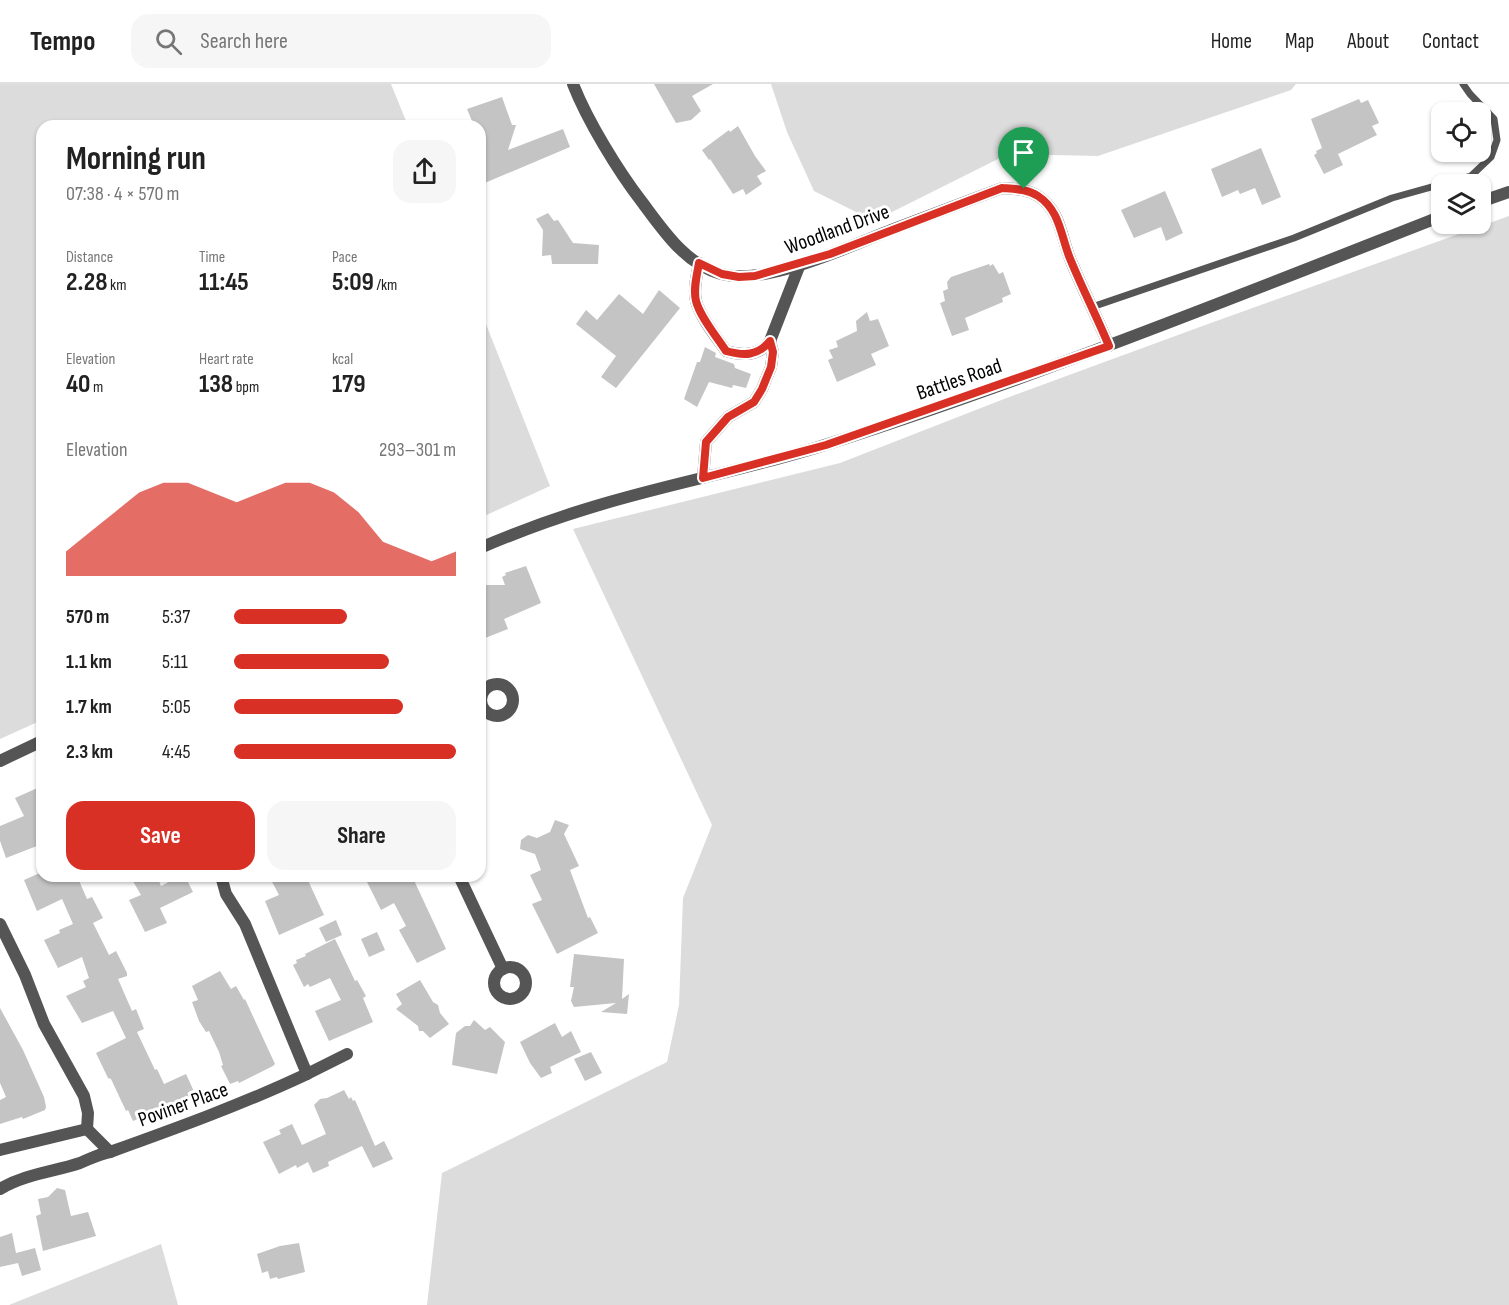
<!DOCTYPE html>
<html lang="en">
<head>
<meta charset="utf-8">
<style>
  body { margin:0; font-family:"Sofia Sans Condensed",sans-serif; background:#f6f6f6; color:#222; height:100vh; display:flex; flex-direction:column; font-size:22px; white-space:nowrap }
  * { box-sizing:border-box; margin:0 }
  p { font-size:20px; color:#767676 }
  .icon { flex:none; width:33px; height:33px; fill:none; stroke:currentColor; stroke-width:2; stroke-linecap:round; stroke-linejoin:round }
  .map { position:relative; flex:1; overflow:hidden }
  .panel { position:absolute; left:36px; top:36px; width:450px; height:762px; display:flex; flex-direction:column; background:#fff; border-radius:18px; box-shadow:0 2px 4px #0004 }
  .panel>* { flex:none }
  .fabs { position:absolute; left:1431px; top:18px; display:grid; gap:12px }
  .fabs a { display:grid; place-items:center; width:60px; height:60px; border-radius:12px; background:#fff; box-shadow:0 2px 4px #0004; font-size:30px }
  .pin { position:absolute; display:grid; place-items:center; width:51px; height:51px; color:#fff; margin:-62px -26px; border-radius:50% 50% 50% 0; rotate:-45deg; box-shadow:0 0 6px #0007 }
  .pin .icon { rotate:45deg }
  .round { display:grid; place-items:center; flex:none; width:63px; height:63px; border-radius:18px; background:#f6f6f6 }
  .overview { display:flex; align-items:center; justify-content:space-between; height:102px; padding:0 30px }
  h1 { font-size:33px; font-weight:700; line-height:45px }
  .stats { display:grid; grid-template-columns:repeat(3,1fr); gap:9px; height:102px; padding:6px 30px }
  .stats div { display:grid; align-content:center }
  .stats b { font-size:26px; font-weight:700 }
  .stats small { font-size:16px; font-weight:400 }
  .stats p { font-size:16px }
  .chart { height:168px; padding:12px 30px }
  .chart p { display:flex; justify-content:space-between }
  .chart svg { width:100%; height:108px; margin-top:6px; fill:#d93025; opacity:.7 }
  .cta { display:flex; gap:12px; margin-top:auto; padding:12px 30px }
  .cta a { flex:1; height:69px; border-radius:18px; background:#d93025; color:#fff; font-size:24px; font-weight:700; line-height:69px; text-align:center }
  .cta a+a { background:#f6f6f6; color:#222 }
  ul { padding:0 30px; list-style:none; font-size:20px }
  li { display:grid; grid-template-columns:96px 72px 1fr; align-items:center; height:45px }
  li i { height:15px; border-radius:8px; background:#d93025 }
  header { display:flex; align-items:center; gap:36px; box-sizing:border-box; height:84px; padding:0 30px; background:#fff; border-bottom:2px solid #e0e0e0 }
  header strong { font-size:28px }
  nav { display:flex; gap:33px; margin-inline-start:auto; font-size:21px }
  .search { width:420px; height:54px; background:#f6f6f6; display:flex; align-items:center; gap:15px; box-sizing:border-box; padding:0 21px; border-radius:18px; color:#767676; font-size:22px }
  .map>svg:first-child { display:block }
  .green { fill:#dcdcdc }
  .building { fill:#c4c4c4 }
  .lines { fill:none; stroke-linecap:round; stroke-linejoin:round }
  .lane { stroke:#555; stroke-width:7 }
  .street { stroke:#555; stroke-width:12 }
  .route-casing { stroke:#fff; stroke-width:12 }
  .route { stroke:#d93025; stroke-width:8 }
  .labels { text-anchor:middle; stroke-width:6; stroke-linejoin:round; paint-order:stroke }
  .street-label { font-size:21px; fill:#000; stroke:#fff }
</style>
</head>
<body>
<header>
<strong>Tempo</strong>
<div class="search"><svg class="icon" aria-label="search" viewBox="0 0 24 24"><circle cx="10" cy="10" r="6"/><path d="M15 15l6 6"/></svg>Search here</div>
<nav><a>Home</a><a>Map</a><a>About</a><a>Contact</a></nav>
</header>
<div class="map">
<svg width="1509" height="1221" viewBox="0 0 1509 1221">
  <rect width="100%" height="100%" fill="#fff"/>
  <g class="green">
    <polygon points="0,0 391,0 408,42 42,42 42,636 0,655"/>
    <polygon points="771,0 1296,0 1291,6 1098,72 1008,70 874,137 814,107 787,48"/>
    <polygon points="1509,132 1509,1221 427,1221 442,1089 667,978 679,921 683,814 712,741 573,445 840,379 1004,315 1208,240"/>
    <polygon points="480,225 550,402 480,434"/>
    <polygon points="161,1160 178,1221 9,1221"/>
  </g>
  <g class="building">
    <polygon points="654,0 713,0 692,12 701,27 691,36 676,39"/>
    <polygon points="502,13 512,41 516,41 508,66 563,45 570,63 480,101 480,77 486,74 480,58 480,42 474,42 467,25"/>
    <polygon points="1359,15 1361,19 1368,16 1379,39 1372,42 1377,51 1338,70 1343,81 1324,90 1314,71 1317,69 1316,67 1322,64 1311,35"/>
    <polygon points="738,42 755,72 766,87 757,92 762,100 746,111 743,105 733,110 710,75 709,76 702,66 729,46 730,48"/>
    <polygon points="1261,64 1281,113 1262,121 1255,104 1240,110 1238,106 1222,113 1211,85"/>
    <polygon points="1165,107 1183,149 1166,157 1161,143 1134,154 1121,126"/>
    <polygon points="548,129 554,137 558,136 573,159 599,161 598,180 552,180 551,171 542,172 543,146 536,135"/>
    <polygon points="989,180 990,182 993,180 999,190 1003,188 1011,210 1002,214 1003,218 965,234 969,246 952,252 940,219 945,217 943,207 948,205 947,198 951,193"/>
    <polygon points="659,206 680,224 616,304 601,293 616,272 576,240 586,226 597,236 619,210 643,230"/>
    <polygon points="867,228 870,237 878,235 889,262 871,270 876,281 837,298 828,276 833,274 829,266 838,263 836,257 857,247 856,237"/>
    <polygon points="705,263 716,269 715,273 734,280 735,284 751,290 746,304 733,301 732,304 709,298 697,323 684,315 697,278 700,278"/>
    <polygon points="526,482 541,519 504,535 508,545 480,556 480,501 505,501 502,493 506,491 505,489"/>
    <polygon points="42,702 42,760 6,774 0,757 0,742 24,732 15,714"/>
    <polygon points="555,736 569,741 564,750 579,782 570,786 588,834 590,833 598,849 557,870 532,820 542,816 530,791 541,786 535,770 520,765 521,756 528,751 537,754 550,748"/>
    <polygon points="42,788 42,792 77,792 87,815 92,813 103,834 93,839 109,871 116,867 127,889 127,892 118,895 132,927 136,925 144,945 137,948 155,986 157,985 164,1000 186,990 197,1014 180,1021 179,1019 133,1037 128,1026 126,1027 111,995 108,994 96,969 126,954 113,927 82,939 66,912 86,903 83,897 89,894 82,873 58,884 44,856 60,849 59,846 73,840 62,815 37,827 24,796"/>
    <polygon points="130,792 157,792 161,802 180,792 185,792 193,808 160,824 167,839 145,848 129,816 141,811"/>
    <polygon points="269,792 306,792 324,831 279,851 265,817 279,811"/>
    <polygon points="375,792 396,792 399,797 412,792 446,865 417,879 399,846 406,842 394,819 381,826 366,796"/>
    <polygon points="336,836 342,851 326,858 319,844"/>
    <polygon points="377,848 385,866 369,873 361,855"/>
    <polygon points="335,855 355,897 357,896 366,912 363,914 373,938 329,957 315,927 341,916 330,894 310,903 308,900 304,903 293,881 297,879 296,876 306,872 305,870"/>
    <polygon points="574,870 624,875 622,915 629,910 627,930 601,928 616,919 574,923 571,917 574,903 570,903"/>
    <polygon points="220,887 231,905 236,902 244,916 245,915 275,980 273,982 239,999 238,997 230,1000 221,982 223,981 219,968 209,947 206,948 199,937 192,918 198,916 192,902"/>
    <polygon points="420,896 433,918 438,921 440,929 449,940 430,954 423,947 419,947 418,942 396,925 402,920 396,910"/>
    <polygon points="0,924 23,966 44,1013 46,1023 45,1026 23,1035 22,1033 0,1040 0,1016 6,1013 0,999"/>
    <polygon points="474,936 485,946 490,943 505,958 497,990 452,981 456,949 465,942 470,942"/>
    <polygon points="555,939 562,953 571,947 581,968 550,983 552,989 541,994 530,979 520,958"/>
    <polygon points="591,968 602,989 585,997 574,975"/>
    <polygon points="344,1006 349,1015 351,1013 353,1017 355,1016 375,1062 384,1057 393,1075 373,1084 362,1062 328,1078 329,1082 313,1089 308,1078 297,1084 296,1081 279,1090 263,1058 281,1050 279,1046 292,1040 302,1061 326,1050 314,1021 320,1015 327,1014"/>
    <polygon points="57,1104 65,1106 71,1132 88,1128 96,1152 43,1167 36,1132 41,1130 38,1115 48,1113"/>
    <polygon points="12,1149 16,1169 35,1164 41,1186 22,1192 18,1179 0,1183 0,1153"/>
    <polygon points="299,1159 305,1188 278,1195 277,1193 270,1195 268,1187 262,1189 257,1170 280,1162"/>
  </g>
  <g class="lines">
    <polyline class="lane" points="1092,223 1294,154 1392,114 1471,92 1491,73 1497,56 1494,35 1470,10 1463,0"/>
    <g class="street">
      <path d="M573,0C587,36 618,87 642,118C663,146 685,180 721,190C766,202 848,163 891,146C928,132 965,118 1002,104C1015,105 1027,105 1038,112C1061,127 1061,154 1071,177C1083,206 1097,233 1109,262"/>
      <polyline points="1480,118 1509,108"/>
      <path d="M699,179C697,191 693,205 696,217C700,233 717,254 726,267C744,272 759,272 770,257L800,180"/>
      <polyline points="703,394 706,358 728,333 754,318 762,305 771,283 773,268 770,257"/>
      <path d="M480,464C515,449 550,436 586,425C665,400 748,386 828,360C1036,293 1238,212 1442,132"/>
      <circle cx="497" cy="616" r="16"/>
      <polyline points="0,677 42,657"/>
      <polyline points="459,792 503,885"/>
      <path d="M0,840L25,891L44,940L84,1012L88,1029L87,1045L110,1068C177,1044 243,1020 307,990L245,840L226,810L221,792"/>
      <circle cx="510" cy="899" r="16"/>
      <polyline points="307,990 347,970"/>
      <polyline points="0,1066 87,1045"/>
      <path d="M0,1105C25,1090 53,1088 80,1079C90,1075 99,1070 110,1068"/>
    </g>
  </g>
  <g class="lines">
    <g class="route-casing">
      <path id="route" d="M1002,104C1015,105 1027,105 1038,112C1061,127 1061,155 1071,177C1083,206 1097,233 1109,262L826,361L703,394L706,358L728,333L754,318L762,305L771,283L773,268L770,257C758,272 744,272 726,267C717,253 700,233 696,217C693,205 697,191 699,179L722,190L739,193L755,192L830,170Z"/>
    </g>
    <use href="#route" class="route"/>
  </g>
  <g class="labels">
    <g class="street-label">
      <text transform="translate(837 145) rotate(-20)" y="7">Woodland Drive</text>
      <text transform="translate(959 295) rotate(-19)" y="7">Battles Road</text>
      <text transform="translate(183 1020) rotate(-20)" y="7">Poviner Place</text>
    </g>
  </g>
</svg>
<div class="fabs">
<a><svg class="icon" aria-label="locate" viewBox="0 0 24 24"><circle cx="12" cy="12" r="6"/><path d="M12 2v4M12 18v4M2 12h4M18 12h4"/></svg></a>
<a><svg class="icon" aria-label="layers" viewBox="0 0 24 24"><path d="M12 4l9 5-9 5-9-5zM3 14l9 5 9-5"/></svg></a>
</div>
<div class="pin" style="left:1024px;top:105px;background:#1e9e55"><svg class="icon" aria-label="arrive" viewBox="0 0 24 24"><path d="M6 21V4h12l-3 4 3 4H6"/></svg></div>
<section class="panel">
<div class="overview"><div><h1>Morning run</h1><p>07:38 · 4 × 570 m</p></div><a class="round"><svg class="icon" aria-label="share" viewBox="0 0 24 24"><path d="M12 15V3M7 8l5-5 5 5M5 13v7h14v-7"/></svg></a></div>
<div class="stats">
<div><p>Distance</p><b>2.28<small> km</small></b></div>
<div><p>Time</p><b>11:45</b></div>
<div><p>Pace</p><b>5:09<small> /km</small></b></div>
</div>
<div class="stats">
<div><p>Elevation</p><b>40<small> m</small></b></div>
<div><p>Heart rate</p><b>138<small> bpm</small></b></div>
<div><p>kcal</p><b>179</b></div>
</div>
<div class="chart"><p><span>Elevation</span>293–301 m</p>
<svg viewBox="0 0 160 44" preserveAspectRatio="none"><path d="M0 44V34L10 26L20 18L30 10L40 6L50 6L60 10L70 14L80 10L90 6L100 6L110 10L120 18L130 30L140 34L150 38L160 34V44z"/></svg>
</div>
<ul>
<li><b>570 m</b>5:37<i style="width:51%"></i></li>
<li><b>1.1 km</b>5:11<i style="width:70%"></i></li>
<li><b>1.7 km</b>5:05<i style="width:76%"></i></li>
<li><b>2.3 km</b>4:45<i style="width:100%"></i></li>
</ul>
<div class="cta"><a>Save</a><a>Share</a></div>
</section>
</div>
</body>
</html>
